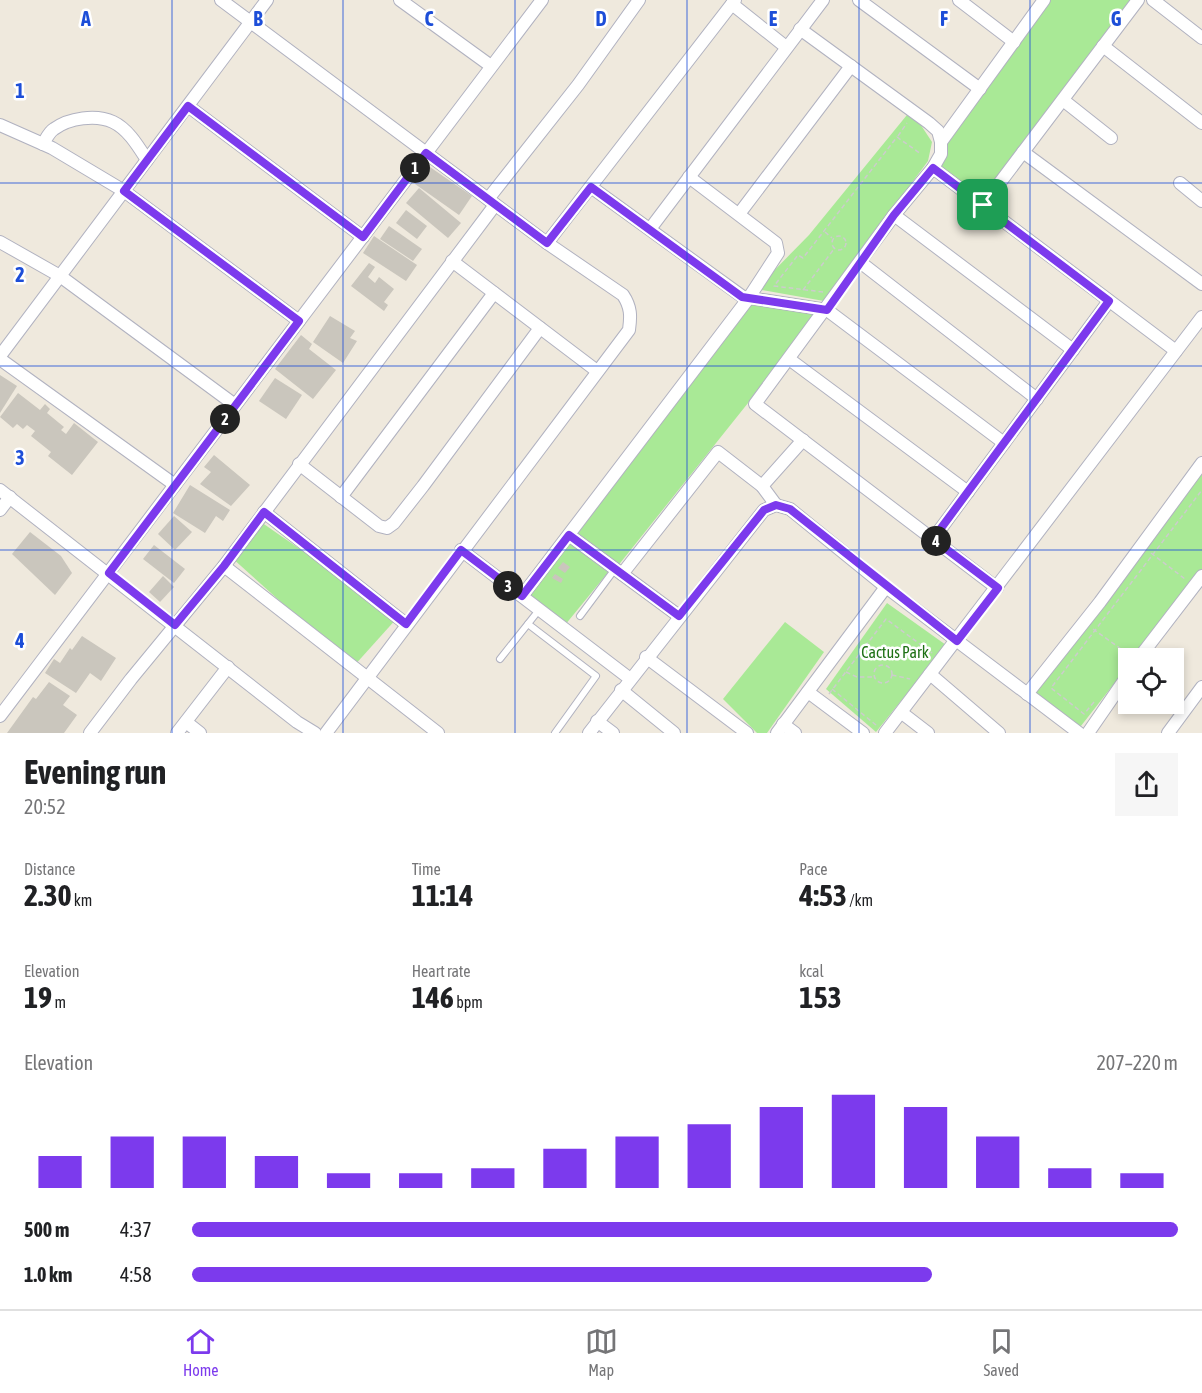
<!DOCTYPE html>
<html lang="en">
<head>
<meta charset="utf-8">
<style>
  body { margin:0; font-family:"Asap Condensed",sans-serif; background:#f6f6f6; color:#202124; height:100vh; display:flex; flex-direction:column; font-size:22px; white-space:nowrap }
  * { box-sizing:border-box; margin:0 }
  p { font-size:20px; color:#757577 }
  .icon { flex:none; width:33px; height:33px; fill:none; stroke:currentColor; stroke-width:2; stroke-linecap:round; stroke-linejoin:round }
  .map { position:relative; height:733px; overflow:hidden }
  .side { display:flex; flex-direction:column; background:#fff; flex:1 }
  .side>* { flex:none }
  .buttons { position:absolute; left:1118px; top:648px; display:grid; gap:12px }
  .buttons a { display:grid; place-items:center; width:66px; height:66px; border-radius:0px; background:#fff; box-shadow:0 3px 9px #0003; font-size:30px }
  .pin { position:absolute; display:grid; place-items:center; width:51px; height:51px; color:#fff; margin:-26px; border-radius:12px; box-shadow:0 3px 9px #0006 }
  .km { position:absolute; width:30px; height:30px; margin:-15px; border-radius:50%; background:#222; color:#fff; font-size:16px; line-height:30px; text-align:center }
  .round { display:grid; place-items:center; flex:none; width:63px; height:63px; border-radius:0px; background:#f6f6f6 }
  .headline { display:flex; align-items:center; justify-content:space-between; height:102px; padding:0 24px }
  h1 { font-size:33px; font-weight:700; line-height:45px }
  .metrics { display:grid; grid-template-columns:repeat(3,1fr); gap:9px; height:102px; padding:6px 24px }
  .metrics div { display:grid; align-content:center }
  .metrics b { font-size:30px; font-weight:700 }
  .metrics small { font-size:16px; font-weight:400 }
  .metrics p { font-size:16px }
  .chart { height:168px; padding:12px 24px }
  .chart p { display:flex; justify-content:space-between }
  .chart svg { width:100%; height:108px; margin-top:6px; stroke:#7c3aed; stroke-width:6 }
  ul { padding:0 24px; list-style:none; font-size:20px }
  li { display:grid; grid-template-columns:96px 72px 1fr; align-items:center; height:45px }
  li i { height:15px; border-radius:8px; background:#7c3aed }
  .tabs { display:flex; justify-content:space-around; align-items:center; height:84px; border-top:2px solid #e0e0e0; background:#fff; font-size:16px; color:#757577 }
  .tabs a { display:grid; justify-items:center; gap:3px }
  .tabs .current { color:#7c3aed }
  .map>svg:first-child { display:block }
  .green { fill:#a9e996 }
  .building { fill:#cac6bd }
  .lines { fill:none; stroke-linecap:round; stroke-linejoin:round }
  .service-casing { stroke:#b1b2c0; stroke-width:8 }
  .minor-casing { stroke:#b1b2c0; stroke-width:14 }
  .path { stroke:#ccc; stroke-width:1.5; stroke-dasharray:4.5 3; stroke-linecap:butt }
  .service { stroke:#fff; stroke-width:6 }
  .minor { stroke:#fff; stroke-width:12 }
  .route-casing { stroke:#fff; stroke-width:12 }
  .route { stroke:#7c3aed; stroke-width:8 }
  .grid { fill:none; stroke:#1d4ed8; stroke-width:1.5; stroke-opacity:0.55 }
  .labels { text-anchor:middle; stroke-width:5; stroke-linejoin:round; paint-order:stroke }
  .park-label { font-size:16px; fill:#1e7015; stroke:#fff }
  .grid-label { font-size:20px; text-anchor:middle; font-weight:bold; fill:#1d4ed8; stroke:#fff; stroke-width:5; stroke-linejoin:round; paint-order:stroke }
</style>
</head>
<body>
<div class="map">
<svg width="1202" height="733" viewBox="0 0 1202 733">
  <rect width="100%" height="100%" fill="#efe9dd"/>
  <g class="green">
    <polygon points="1049,0 1133,0 983,201 939,166 946,144"/>
    <polygon points="911,110 932,142 928,161 824,301 756,289 809,235"/>
    <polygon points="750,303 819,314 617,567 610,570 565,625 529,595"/>
    <polygon points="1202,473 1202,572 1134,658 1128,658 1128,666 1077,731 1032,697"/>
    <polygon points="258,520 398,617 353,667 231,557"/>
    <polygon points="887,603 946,645 876,732 826,689"/>
    <polygon points="785,622 824,652 767,733 757,733 723,699"/>
  </g>
  <g class="building">
    <polygon points="427,165 472,196 459,215 415,184"/>
    <polygon points="419,188 461,223 448,238 406,203"/>
    <polygon points="406,210 427,226 417,239 396,223"/>
    <polygon points="389,226 422,249 413,261 380,239"/>
    <polygon points="374,236 417,265 406,281 363,253"/>
    <polygon points="369,263 375,267 368,277 375,283 379,277 394,289 384,302 388,305 384,311 351,286"/>
    <polygon points="330,316 355,331 350,338 357,341 343,363 313,342"/>
    <polygon points="301,335 312,344 309,349 336,370 313,399 275,369"/>
    <polygon points="0,375 17,386 0,413"/>
    <polygon points="275,378 302,395 286,419 259,401"/>
    <polygon points="18,393 40,410 45,404 50,409 47,413 64,427 61,430 66,434 74,423 98,442 72,475 48,456 51,452 31,436 35,431 27,425 23,429 17,424 13,428 0,417"/>
    <polygon points="214,455 250,485 231,506 200,484 211,472 204,467"/>
    <polygon points="190,485 230,510 223,521 216,516 205,533 173,513"/>
    <polygon points="174,516 192,532 175,550 158,534"/>
    <polygon points="30,532 61,556 72,573 55,595 12,554"/>
    <polygon points="154,545 185,569 174,583 143,559"/>
    <polygon points="563,562 570,567 565,573 558,568"/>
    <polygon points="555,574 563,579 561,583 552,578"/>
    <polygon points="163,576 174,587 160,602 149,592"/>
    <polygon points="82,636 116,658 101,681 90,673 76,693 45,673 54,659 60,663 70,648 72,650"/>
    <polygon points="49,682 70,696 63,705 77,715 64,733 7,733 33,697 36,699"/>
  </g>
  <g class="lines">
    <g class="service-casing">
      <g id="service">
        <polyline points="580,616 615,569"/>
        <polyline points="528,624 596,676 555,733"/>
        <polyline points="500,659 539,610"/>
      </g>
    </g>
    <g class="minor-casing">
      <g id="minor">
        <path d="M221,0L547,243L623,295C631,307 631,316 629,330L326,733"/>
        <polyline points="400,0 491,66"/>
        <polyline points="859,0 980,89"/>
        <polyline points="959,0 1014,42"/>
        <polyline points="1153,0 1202,38"/>
        <polyline points="732,4 786,47"/>
        <polyline points="800,29 929,123 938,131 941,142 941,154 933,168 894,215 755,404 997,588"/>
        <polyline points="1103,46 1202,123"/>
        <polyline points="1063,100 1111,138"/>
        <polyline points="188,106 363,237"/>
        <polyline points="0,125 52,148 124,191 299,321"/>
        <polyline points="941,142 1044,0"/>
        <path d="M43,144C46,139 49,132 54,129C69,118 96,114 113,122C128,129 138,146 147,160"/>
        <polyline points="1023,152 1202,284"/>
        <polyline points="933,168 1176,351"/>
        <polyline points="1180,183 1202,201"/>
        <polyline points="591,187 743,297 827,310 1004,443"/>
        <polyline points="488,199 578,85 639,0"/>
        <polyline points="983,205 1138,0"/>
        <polyline points="739,214 851,66"/>
        <polyline points="894,215 1073,350"/>
        <polyline points="650,229 823,0"/>
        <polyline points="0,242 60,276 235,405"/>
        <polyline points="547,243 735,0"/>
        <polyline points="452,261 597,371"/>
        <polyline points="860,262 1037,399"/>
        <polyline points="0,356 267,0"/>
        <polyline points="0,359 175,485"/>
        <polyline points="789,359 968,492"/>
        <polyline points="299,464 379,526 387,528 394,523 423,486 540,328"/>
        <polyline points="762,486 803,440"/>
        <polyline points="0,490 297,722 315,733"/>
        <polyline points="341,497 494,293"/>
        <polyline points="0,510 10,497"/>
        <polyline points="264,512 406,624"/>
        <polyline points="569,535 679,616"/>
        <polyline points="933,539 1109,301"/>
        <polyline points="461,550 629,678"/>
        <polyline points="224,566 438,733"/>
        <polyline points="622,574 718,452 762,486 776,505"/>
        <polyline points="522,596 748,299 778,253 776,243 689,177"/>
        <polyline points="646,657 747,733"/>
        <polyline points="1139,658 1202,576"/>
        <polyline points="930,674 999,733"/>
        <polyline points="621,690 674,733"/>
        <polyline points="808,692 863,733"/>
        <polyline points="1027,694 1100,602 1202,463"/>
        <polyline points="902,713 928,733"/>
        <polyline points="0,716 542,0"/>
        <polyline points="597,721 613,733"/>
        <polyline points="186,722 200,733"/>
        <polyline points="783,724 795,733"/>
        <polyline points="90,733 131,679 224,566 495,205"/>
        <polyline points="177,733 228,667"/>
        <polyline points="589,733 764,510 776,505 790,509 886,587 1079,733"/>
        <polyline points="777,733 886,587"/>
        <polyline points="885,733 1202,317"/>
        <polyline points="1088,733 1128,675"/>
        <polyline points="1168,733 1202,687"/>
      </g>
    </g>
    <g class="path">
      <polyline points="898,136 907,123"/>
      <polyline points="825,232 832,238"/>
      <circle cx="839" cy="243" r="7"/>
      <polyline points="803,290 834,249"/>
      <polyline points="823,292 774,286 798,255 803,258 897,137 921,154"/>
      <polyline points="1151,553 1185,579"/>
      <polyline points="1093,629 1128,654"/>
      <circle cx="883" cy="674" r="9"/>
      <polyline points="846,672 857,677 874,677"/>
      <polyline points="892,675 910,679"/>
      <polyline points="832,689 876,725"/>
      <polyline points="829,694 886,619 932,653"/>
      <polyline points="1094,702 1084,714 1051,688 1202,490"/>
    </g>
    <use href="#service" class="service"/>
    <use href="#minor" class="minor"/>
  </g>
  <g class="lines">
    <g class="route-casing">
      <polygon id="route" points="188,106 363,237 426,153 547,243 591,187 742,297 827,310 894,215 933,168 1109,301 933,539 998,588 957,641 790,509 776,505 764,510 679,616 569,535 522,596 461,550 406,624 264,512 224,566 175,625 109,573 299,321 124,191"/>
    </g>
    <use href="#route" class="route"/>
  </g>
  <path class="grid" d="M172,0V733M343,0V733M515,0V733M687,0V733M859,0V733M1030,0V733M0,183H1202M0,366H1202M0,550H1202"/>
  <g class="labels">
    <g class="park-label">
      <text x="895" y="658">Cactus Park</text>
    </g>
  </g>
  <g class="grid-label">
    <text x="86" y="26">A</text>
    <text x="258" y="26">B</text>
    <text x="429" y="26">C</text>
    <text x="601" y="26">D</text>
    <text x="773" y="26">E</text>
    <text x="944" y="26">F</text>
    <text x="1116" y="26">G</text>
    <text x="20" y="98">1</text>
    <text x="20" y="282">2</text>
    <text x="20" y="465">3</text>
    <text x="20" y="648">4</text>
  </g>
</svg>
<div class="buttons">
<a><svg class="icon" aria-label="locate" viewBox="0 0 24 24"><circle cx="12" cy="12" r="6"/><path d="M12 2v4M12 18v4M2 12h4M18 12h4"/></svg></a>
</div>
<div class="pin" style="left:983px;top:205px;background:#1e9e55"><svg class="icon" aria-label="arrive" viewBox="0 0 24 24"><path d="M6 21V4h12l-3 4 3 4H6"/></svg></div>
<b class="km" style="left:415px;top:168px">1</b>
<b class="km" style="left:225px;top:419px">2</b>
<b class="km" style="left:508px;top:586px">3</b>
<b class="km" style="left:936px;top:541px">4</b>
</div>
<section class="side">
<div class="headline"><div><h1>Evening run</h1><p>20:52</p></div><a class="round"><svg class="icon" aria-label="share" viewBox="0 0 24 24"><path d="M12 15V3M7 8l5-5 5 5M5 13v7h14v-7"/></svg></a></div>
<div class="metrics">
<div><p>Distance</p><b>2.30<small> km</small></b></div>
<div><p>Time</p><b>11:14</b></div>
<div><p>Pace</p><b>4:53<small> /km</small></b></div>
</div>
<div class="metrics">
<div><p>Elevation</p><b>19<small> m</small></b></div>
<div><p>Heart rate</p><b>146<small> bpm</small></b></div>
<div><p>kcal</p><b>153</b></div>
</div>
<div class="chart"><p><span>Elevation</span>207–220 m</p>
<svg viewBox="0 0 160 44" preserveAspectRatio="none"><path d="M5 44V31M15 44V23M25 44V23M35 44V31M45 44V38M55 44V38M65 44V36M75 44V28M85 44V23M95 44V18M105 44V11M115 44V6M125 44V11M135 44V23M145 44V36M155 44V38"/></svg>
</div>
<ul>
<li><b>500 m</b>4:37<i style="width:100%"></i></li>
<li><b>1.0 km</b>4:58<i style="width:75%"></i></li>
</ul>
</section>
<nav class="tabs">
<a class="current"><svg class="icon" aria-label="home" viewBox="0 0 24 24"><path d="M3 11l9-7 9 7M6 9v11h12V9"/></svg>Home</a>
<a><svg class="icon" aria-label="map" viewBox="0 0 24 24"><path d="M3 6l6-2 6 2 6-2v14l-6 2-6-2-6 2zM9 4v14M15 6v14"/></svg>Map</a>
<a><svg class="icon" aria-label="saved" viewBox="0 0 24 24"><path d="M7 4h10v16l-5-4-5 4z"/></svg>Saved</a>
</nav>
</body>
</html>
